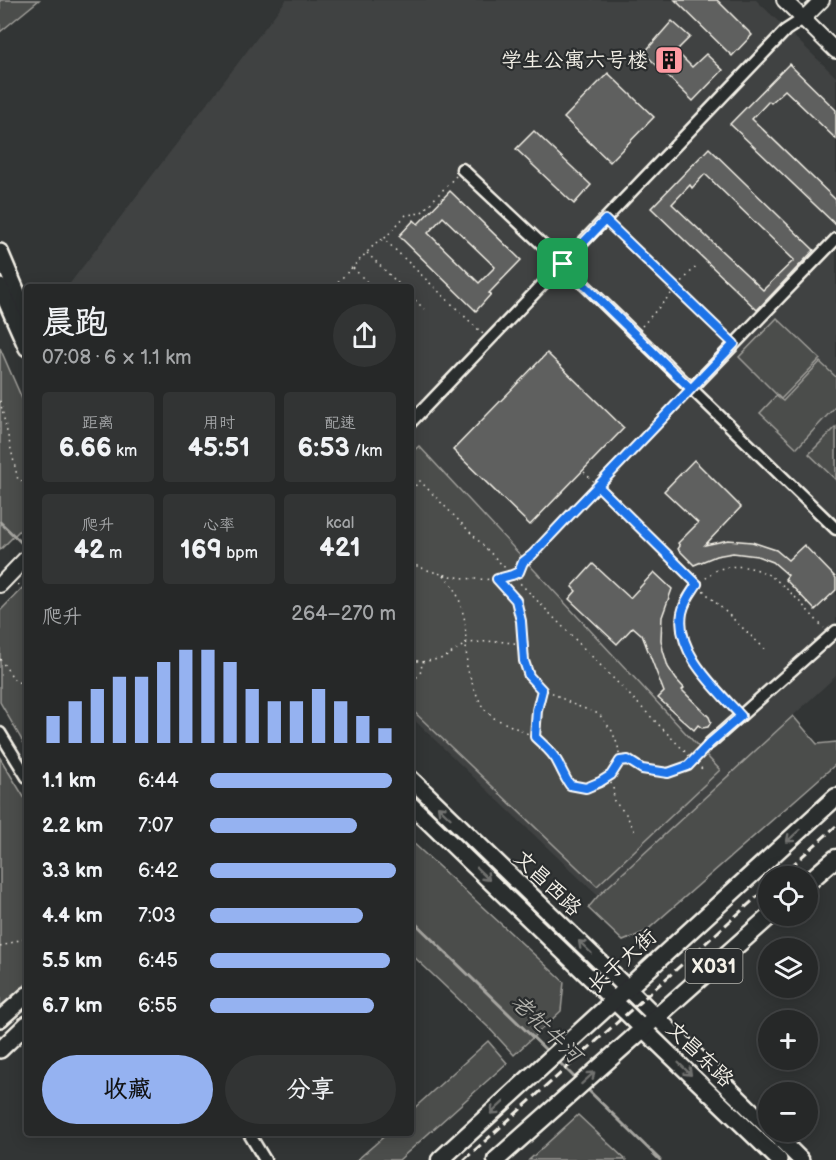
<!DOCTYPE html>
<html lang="zh">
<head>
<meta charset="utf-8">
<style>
  body { margin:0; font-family:"Balsamiq Sans","LXGW WenKai TC",sans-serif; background:#323434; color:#f1f3f6; height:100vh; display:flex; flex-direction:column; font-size:22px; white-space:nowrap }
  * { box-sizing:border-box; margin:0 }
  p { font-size:20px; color:#a4a6a8 }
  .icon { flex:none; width:33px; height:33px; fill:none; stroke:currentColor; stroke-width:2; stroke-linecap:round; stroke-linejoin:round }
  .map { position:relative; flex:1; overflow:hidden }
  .sheet { position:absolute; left:24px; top:284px; width:390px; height:852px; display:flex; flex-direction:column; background:#262828; border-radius:6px; box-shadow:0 3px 15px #0003,0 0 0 2px #424445 }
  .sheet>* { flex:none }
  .buttons { position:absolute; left:758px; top:866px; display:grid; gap:12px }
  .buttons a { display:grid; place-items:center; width:60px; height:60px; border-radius:50%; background:#262828; box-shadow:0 3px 15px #0003,0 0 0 2px #424445; font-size:30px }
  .pin { position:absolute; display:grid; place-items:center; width:51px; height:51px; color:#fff; margin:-26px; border-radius:12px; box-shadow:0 3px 9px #0006 }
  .round { display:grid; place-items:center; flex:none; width:63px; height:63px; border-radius:32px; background:#323434 }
  .head { display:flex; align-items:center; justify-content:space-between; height:102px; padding:0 18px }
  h1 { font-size:33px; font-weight:700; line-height:45px }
  .stats { display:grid; grid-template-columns:repeat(3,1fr); gap:9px; height:102px; padding:6px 18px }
  .stats div { display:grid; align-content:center; border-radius:6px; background:#323434; text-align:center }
  .stats b { font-size:26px; font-weight:700 }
  .stats small { font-size:16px; font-weight:400 }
  .stats p { font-size:16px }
  .chart { height:168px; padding:12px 18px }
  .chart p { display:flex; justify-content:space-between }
  .chart svg { width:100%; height:108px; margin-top:6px; stroke:#95b2f1; stroke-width:6 }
  .primary-button { display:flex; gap:12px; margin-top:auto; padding:12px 18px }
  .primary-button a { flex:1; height:69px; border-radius:36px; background:#95b2f1; color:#111; font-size:24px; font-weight:700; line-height:69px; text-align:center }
  .primary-button a+a { background:#323434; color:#f1f3f6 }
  ul { padding:0 18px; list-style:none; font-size:20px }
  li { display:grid; grid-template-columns:96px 72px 1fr; align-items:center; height:45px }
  li i { height:15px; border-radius:8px; background:#95b2f1 }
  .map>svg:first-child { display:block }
  .built { fill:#404242 }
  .green { fill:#4b4d4c; stroke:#a09f9a; stroke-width:1.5 }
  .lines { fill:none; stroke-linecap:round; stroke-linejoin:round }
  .stream { stroke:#a6a5a0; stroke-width:3 }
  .building { fill:#5f605f; stroke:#f4f1e8; stroke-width:1.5; fill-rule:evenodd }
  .minor-casing { stroke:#f4f1e8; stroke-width:15 }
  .tertiary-casing { stroke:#f4f1e8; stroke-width:18 }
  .secondary-casing { stroke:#f4f1e8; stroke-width:20 }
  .primary-casing { stroke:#f4f1e8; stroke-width:21 }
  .path { stroke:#f4f1e8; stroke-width:1.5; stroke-dasharray:1.5 4.5; stroke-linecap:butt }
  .minor { stroke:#2a2d2e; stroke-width:10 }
  .tertiary { stroke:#2a2d2e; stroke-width:14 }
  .secondary { stroke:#2a2d2e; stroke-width:15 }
  .primary { stroke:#2a2d2e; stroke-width:16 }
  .rail { stroke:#f4f1e8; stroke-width:3; stroke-dasharray:9 4.5; stroke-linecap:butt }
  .oneway { stroke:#71726f }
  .route-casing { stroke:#fff; stroke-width:12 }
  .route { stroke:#1a73e8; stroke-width:8 }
  .labels { text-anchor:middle; stroke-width:4.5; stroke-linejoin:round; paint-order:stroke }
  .shield { fill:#2a2d2e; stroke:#b7b6b0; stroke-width:1.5 }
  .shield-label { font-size:20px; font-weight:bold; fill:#f4f1e8 }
  .poi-label { font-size:21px; fill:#f4f1e8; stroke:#2a2d2e; text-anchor:end }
  .street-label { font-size:21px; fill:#f4f1e8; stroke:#2a2d2e }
  .water-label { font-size:22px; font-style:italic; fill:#b3b2ac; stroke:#2a2d2e }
</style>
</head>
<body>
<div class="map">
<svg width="836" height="1160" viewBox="0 0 836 1160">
  <rect width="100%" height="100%" fill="#323535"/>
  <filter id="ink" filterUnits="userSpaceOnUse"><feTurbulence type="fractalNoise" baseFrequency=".0167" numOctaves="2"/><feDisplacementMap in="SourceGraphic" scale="12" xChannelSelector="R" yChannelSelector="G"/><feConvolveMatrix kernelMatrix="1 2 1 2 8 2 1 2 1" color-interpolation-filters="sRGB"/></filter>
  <g filter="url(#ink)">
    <polygon class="built" points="286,0 756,0 836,77 836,676 598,896 411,717 411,286 68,286"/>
    <g class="green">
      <polygon points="0,0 39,0 0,32"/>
      <polygon points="777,318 820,359 781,399 739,357"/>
      <polygon points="0,348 27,410 27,523 0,550"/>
      <polygon points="820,362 836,377 836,406 797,448 760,413 776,396 783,401"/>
      <polygon points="836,427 836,480 809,454"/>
      <polygon points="419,446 720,770 597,886 411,709 411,453"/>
      <polygon points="27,583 27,749 0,702 0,611"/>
      <polygon points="793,716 817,744 836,742 836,764 645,932 623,941 588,908 598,896"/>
      <polygon points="0,758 27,802 27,983 0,1008"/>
      <polygon points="411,841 564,982 561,1011 514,1055 488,1027 411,954"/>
      <polygon points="488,1041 507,1063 399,1160 357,1160 388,1133 411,1132 411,1111"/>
      <polygon points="578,1115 626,1160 529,1160"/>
    </g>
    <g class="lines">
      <g class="stream">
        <polyline points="0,522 27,548"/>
        <polyline points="411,919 548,1052"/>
        <polyline points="557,1060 578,1081"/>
        <polyline points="585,1087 660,1160"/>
      </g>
    </g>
    <g class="building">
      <polygon points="675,0 717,0 752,35 732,56"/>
      <polygon points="672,21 690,37 676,51 692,67 706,54 723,70 693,101 644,53"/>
      <polygon points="789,64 836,110 836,139 785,90 771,103 769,101 752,119 836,200 836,225 730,124"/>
      <polygon points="608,73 654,117 610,162 564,118"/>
      <polygon points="534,131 591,185 574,204 516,149"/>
      <path d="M709,148L814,250L757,310L651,208ZM705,174L794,260L763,290L672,204L690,185L692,188Z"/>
      <path d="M450,191L521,260L489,293L491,294L476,311L399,236L414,220L418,224ZM443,217L495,267L479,283L428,233Z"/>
      <polygon points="547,353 624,428 530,525 453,450"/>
      <polygon points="694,460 741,507 705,545 728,540 752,542 776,550 788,560 804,545 836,578 836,590 815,610 785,579 788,575 773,562 757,556 733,553 716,556 694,565 678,549 680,546 678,543 698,523 664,491"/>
      <polygon points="593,564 630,598 654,572 672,589 662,617 661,640 663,650 668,667 676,679 684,688 682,690 709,717 711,722 708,727 702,728 698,725 694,730 658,698 664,692 642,635 633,627 617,644 569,599 576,591 572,587"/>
    </g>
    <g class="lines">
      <g class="minor-casing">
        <g id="minor">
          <polyline points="462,169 563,264 836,529"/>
          <polyline points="691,389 836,239"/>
          <polyline points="411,422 786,30 803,19"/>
          <polyline points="0,733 27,777"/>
          <polyline points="710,743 836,631"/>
          <polyline points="248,1132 265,1160"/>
        </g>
      </g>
      <g class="tertiary-casing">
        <g id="tertiary">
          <polyline points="784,0 836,51"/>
          <polyline points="803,19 822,0"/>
          <polyline points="0,585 27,557"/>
        </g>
      </g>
      <g class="secondary-casing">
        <g id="secondary">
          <polyline points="0,252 27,316"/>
          <polyline points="0,287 27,348"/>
          <polyline points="411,779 627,988 768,1127"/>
          <polyline points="411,805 779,1160"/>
          <polyline points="0,1019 27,995"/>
          <polyline points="0,1050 27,1024"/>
          <polyline points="772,1131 801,1160"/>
        </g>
      </g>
      <g class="primary-casing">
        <g id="primary">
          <polyline points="807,883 836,858"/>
          <polyline points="440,1160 836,797"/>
          <polyline points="496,1160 771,915"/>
        </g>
      </g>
      <g class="path">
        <polyline points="456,176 421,213 406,215 384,239 483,334"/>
        <polyline points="612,226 728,338"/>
        <polyline points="367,253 401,286"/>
        <polyline points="353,268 371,286"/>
        <polyline points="334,286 378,241 384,239"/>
        <polyline points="411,296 424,309"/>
        <polyline points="642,326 698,264"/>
        <polyline points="0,401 18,480 27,482"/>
        <polyline points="584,472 711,598 765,649"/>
        <polyline points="411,490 420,481 705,772"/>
        <path d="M411,563C433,575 471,581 496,579C504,579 512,575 519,572L523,562L532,555L684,396"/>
        <polyline points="444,575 455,589 460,602 465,621 467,668 475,691 483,708 494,718 535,737 548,749 558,763 563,776 570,785 586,788 600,782 611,775 620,761 618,746 612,731 599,714 572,704 551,692 542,690 529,676 524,661 521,621 516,600 497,579"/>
        <polyline points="18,584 27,591"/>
        <polyline points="0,659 16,682 27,683"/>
        <polyline points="411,659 421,662 444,658 467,643 496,641 521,644"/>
        <polyline points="411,680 416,678 422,670 421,662"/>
        <path d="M734,709C716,688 691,666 684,638C677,614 686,592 706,578C709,575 714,571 717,570C731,564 750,566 763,572C785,582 807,611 824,628"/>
        <polyline points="535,736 537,710 542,691"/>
        <polyline points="620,761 628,761 642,769 668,773 688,766 703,750"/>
        <polyline points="607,778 613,786 614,801 626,814 636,834"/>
        <polyline points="0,947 27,937"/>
      </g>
      <use href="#minor" class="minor"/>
      <use href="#tertiary" class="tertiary"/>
      <use href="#secondary" class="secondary"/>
      <use href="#primary" class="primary"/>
      <g class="rail">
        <polyline points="780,876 836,826"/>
        <polyline points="464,1160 768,887"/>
      </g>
    </g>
    <defs><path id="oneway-shaft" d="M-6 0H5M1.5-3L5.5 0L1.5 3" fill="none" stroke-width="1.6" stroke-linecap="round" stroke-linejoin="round" transform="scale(1.5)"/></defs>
    <g class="oneway">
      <use href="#oneway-shaft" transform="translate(444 812) rotate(-136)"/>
      <use href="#oneway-shaft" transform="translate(793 836) rotate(138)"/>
      <use href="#oneway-shaft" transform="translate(483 874) rotate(44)"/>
      <use href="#oneway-shaft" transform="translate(585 947) rotate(-136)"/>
      <use href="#oneway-shaft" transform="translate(685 1069) rotate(44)"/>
      <use href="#oneway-shaft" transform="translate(588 1078) rotate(-42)"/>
      <use href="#oneway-shaft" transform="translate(497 1108) rotate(137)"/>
    </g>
  </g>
  <g class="lines" filter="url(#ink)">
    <g class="route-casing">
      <path id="route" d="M563,264L691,389L565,520L532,555L523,562L519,572L512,575L497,579L516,600L521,621L524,661L529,676L542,690L537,710L535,737C543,745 553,752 558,763C563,772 564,777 570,785L586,788L600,782L611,775L620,761L628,760L642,769L668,773L688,766L710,743L741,716C717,689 675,653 682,613C684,602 691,593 697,584L598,486L734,344L605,220L563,264"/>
    </g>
    <use href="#route" class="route"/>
  </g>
  <defs>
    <g id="building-square" transform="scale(1.5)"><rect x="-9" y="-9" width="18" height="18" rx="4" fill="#ff9aa2" stroke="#2a2d2e"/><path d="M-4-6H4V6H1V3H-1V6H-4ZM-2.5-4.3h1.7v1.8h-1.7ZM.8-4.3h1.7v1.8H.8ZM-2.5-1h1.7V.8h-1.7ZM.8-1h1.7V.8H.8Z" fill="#111"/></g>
  </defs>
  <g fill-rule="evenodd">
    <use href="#building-square" x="669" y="60"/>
  </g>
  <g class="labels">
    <rect class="shield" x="685.5" y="949" width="57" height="34" rx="4.5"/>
    <g class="shield-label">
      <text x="714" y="973">X031</text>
    </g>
    <g class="poi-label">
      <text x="648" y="67">学生公寓六号楼</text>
    </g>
    <g class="street-label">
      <text transform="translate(548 883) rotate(44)" y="7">文昌西路</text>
      <text transform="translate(622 961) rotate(-42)" y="7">长于大街</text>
      <text transform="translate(700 1054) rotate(44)" y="7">文昌东路</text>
    </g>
    <g class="water-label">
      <text transform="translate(547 1028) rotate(44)" y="8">老牤牛河</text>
    </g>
  </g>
</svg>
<div class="buttons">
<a><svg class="icon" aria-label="locate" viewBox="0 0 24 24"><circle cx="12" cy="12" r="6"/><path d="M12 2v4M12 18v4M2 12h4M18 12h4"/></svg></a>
<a><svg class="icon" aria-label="layers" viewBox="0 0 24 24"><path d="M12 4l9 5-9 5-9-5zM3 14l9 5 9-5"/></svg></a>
<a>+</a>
<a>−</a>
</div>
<div class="pin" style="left:563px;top:264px;background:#1e9e55"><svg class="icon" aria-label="arrive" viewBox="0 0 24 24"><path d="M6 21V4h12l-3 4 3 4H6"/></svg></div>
<section class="sheet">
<div class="head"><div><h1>晨跑</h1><p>07:08 · 6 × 1.1 km</p></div><a class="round"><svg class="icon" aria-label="share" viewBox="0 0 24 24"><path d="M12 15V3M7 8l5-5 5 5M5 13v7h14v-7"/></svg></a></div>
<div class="stats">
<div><p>距离</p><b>6.66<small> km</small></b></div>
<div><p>用时</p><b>45:51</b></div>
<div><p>配速</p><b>6:53<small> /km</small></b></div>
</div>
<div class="stats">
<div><p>爬升</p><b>42<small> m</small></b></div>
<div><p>心率</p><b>169<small> bpm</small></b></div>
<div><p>kcal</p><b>421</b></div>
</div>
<div class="chart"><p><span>爬升</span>264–270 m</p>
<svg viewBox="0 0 160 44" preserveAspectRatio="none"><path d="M5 44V33M15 44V27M25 44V22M35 44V17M45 44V17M55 44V11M65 44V6M75 44V6M85 44V11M95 44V22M105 44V27M115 44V27M125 44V22M135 44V27M145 44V33M155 44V38"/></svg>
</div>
<ul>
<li><b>1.1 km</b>6:44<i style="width:98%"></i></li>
<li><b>2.2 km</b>7:07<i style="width:79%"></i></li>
<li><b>3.3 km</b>6:42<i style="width:100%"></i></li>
<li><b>4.4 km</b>7:03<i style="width:82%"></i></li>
<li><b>5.5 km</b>6:45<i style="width:97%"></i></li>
<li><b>6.7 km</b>6:55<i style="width:88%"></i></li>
</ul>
<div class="primary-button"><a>收藏</a><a>分享</a></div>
</section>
</div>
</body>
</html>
